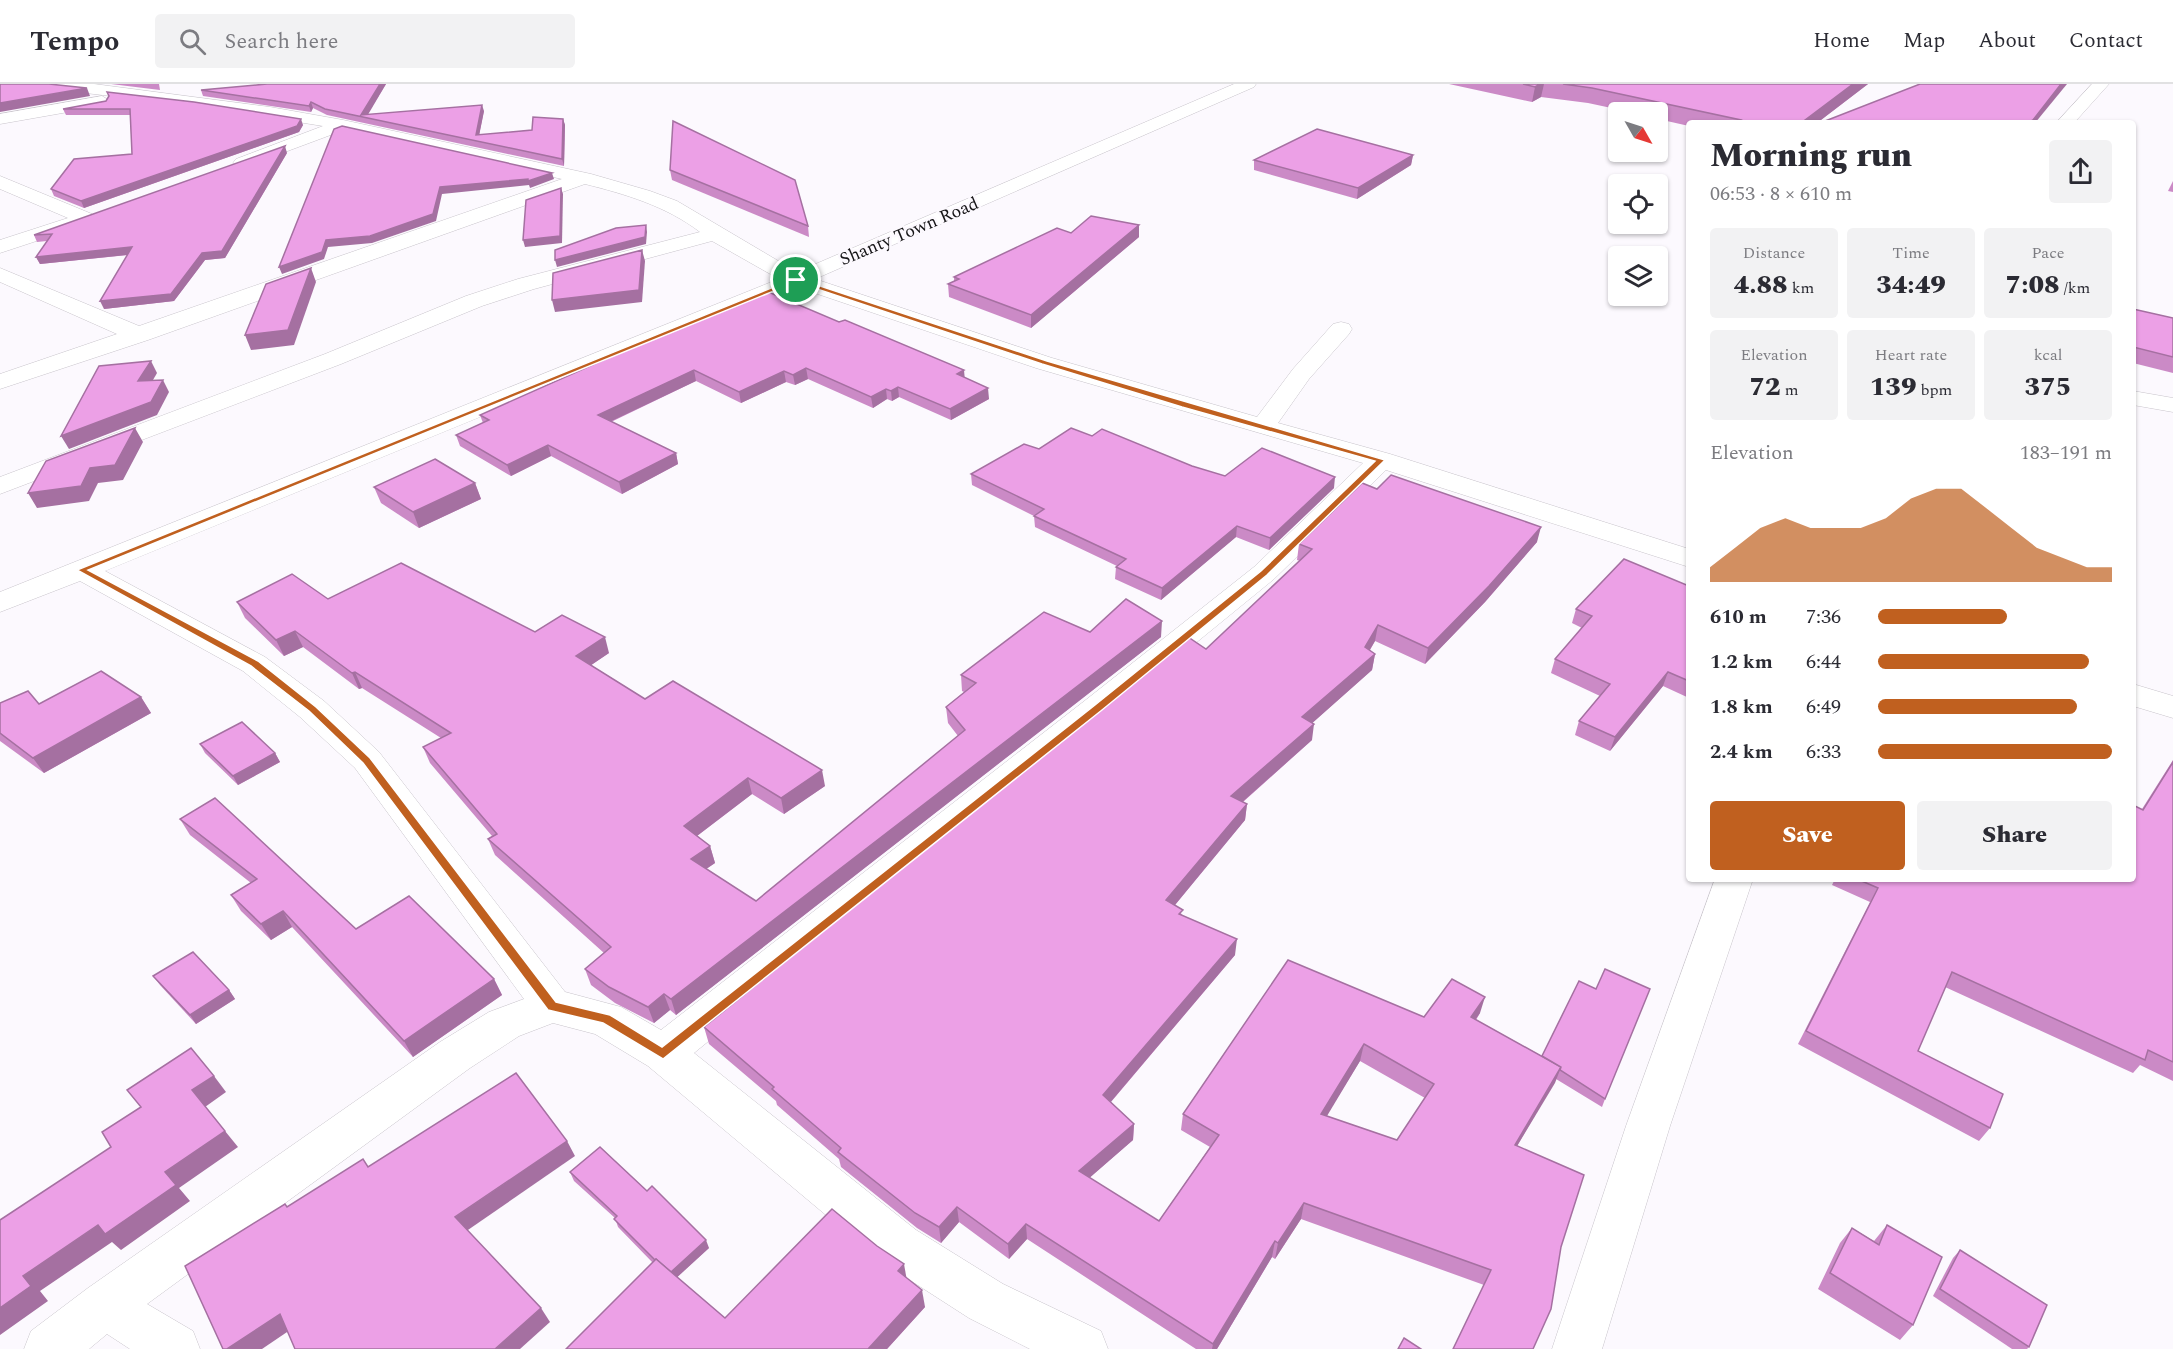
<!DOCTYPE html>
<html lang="en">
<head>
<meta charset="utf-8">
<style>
  body { margin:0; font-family:Spectral,serif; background:#f2f2f3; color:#2b2b33; height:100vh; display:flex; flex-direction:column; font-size:22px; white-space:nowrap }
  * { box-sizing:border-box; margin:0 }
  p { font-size:20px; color:#7c7c81 }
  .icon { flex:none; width:33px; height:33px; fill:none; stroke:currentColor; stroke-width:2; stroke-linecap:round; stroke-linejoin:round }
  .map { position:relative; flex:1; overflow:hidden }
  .panel { position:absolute; left:1686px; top:36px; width:450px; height:762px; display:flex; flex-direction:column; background:#fff; border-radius:6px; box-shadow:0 2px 4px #0004 }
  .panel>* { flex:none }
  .needle { width:39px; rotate:129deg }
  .controls { position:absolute; left:1608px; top:18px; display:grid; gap:12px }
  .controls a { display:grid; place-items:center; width:60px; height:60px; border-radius:6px; background:#fff; box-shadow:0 2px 4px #0004; font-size:30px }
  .pin { position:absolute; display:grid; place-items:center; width:51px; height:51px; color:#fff; margin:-26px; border:3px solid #fff; border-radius:50%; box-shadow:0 2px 6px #0007 }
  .round { display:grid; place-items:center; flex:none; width:63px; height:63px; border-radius:6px; background:#f2f2f3 }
  .headline { display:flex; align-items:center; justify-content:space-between; height:102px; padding:0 24px }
  h1 { font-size:33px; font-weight:800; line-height:45px }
  .figures { display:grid; grid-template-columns:repeat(3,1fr); gap:9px; height:102px; padding:6px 24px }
  .figures div { display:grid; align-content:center; border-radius:6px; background:#f2f2f3; text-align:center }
  .figures b { font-size:26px; font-weight:800 }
  .figures small { font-size:16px; font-weight:400 }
  .figures p { font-size:16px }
  .chart { height:168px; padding:12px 24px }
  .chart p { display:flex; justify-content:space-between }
  .chart svg { width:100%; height:108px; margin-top:6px; fill:#c0601f; opacity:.7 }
  .action { display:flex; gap:12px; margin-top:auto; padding:12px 24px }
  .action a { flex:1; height:69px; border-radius:6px; background:#c0601f; color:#fff; font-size:24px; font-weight:800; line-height:69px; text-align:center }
  .action a+a { background:#f2f2f3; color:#2b2b33 }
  ul { padding:0 24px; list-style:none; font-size:20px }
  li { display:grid; grid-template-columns:96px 72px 1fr; align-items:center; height:45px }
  li i { height:15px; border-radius:8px; background:#c0601f }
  header { display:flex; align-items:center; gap:36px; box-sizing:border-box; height:84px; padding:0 30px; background:#fff; border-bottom:2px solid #e1e1e2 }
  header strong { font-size:28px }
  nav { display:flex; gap:33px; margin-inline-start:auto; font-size:21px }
  .search { width:420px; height:54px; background:#f2f2f3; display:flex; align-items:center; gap:15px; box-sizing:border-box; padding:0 21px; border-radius:6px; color:#7c7c81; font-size:22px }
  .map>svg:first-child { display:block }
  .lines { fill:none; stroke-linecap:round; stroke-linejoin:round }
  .minor-casing { stroke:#c8c4cb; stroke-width:1 }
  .minor { fill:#fff; fill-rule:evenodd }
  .wall { fill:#cb8ac6; fill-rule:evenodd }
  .shaded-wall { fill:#a570a1 }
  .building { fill:#eca0e6; stroke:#a570a1; stroke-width:1.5; fill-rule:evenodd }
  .route { fill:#c0601f; stroke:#fff; stroke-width:1.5; fill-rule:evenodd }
  .labels { text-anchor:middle; stroke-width:5; stroke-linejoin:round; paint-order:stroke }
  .far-street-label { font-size:18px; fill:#151416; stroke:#fcf9fe }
</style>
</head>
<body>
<header>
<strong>Tempo</strong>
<div class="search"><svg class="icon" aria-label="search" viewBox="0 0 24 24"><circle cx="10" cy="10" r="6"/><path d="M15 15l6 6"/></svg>Search here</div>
<nav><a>Home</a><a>Map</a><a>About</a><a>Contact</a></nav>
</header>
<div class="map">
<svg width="2173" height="1265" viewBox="0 0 2173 1265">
  <rect width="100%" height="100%" fill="#fcf9fe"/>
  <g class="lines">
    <g class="minor-casing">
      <g id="minor">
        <path d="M43,0H94L270,23L343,36L591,90L650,107L677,117L797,188L1234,0H1256L1254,3L815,195L1052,274L1257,333L1293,285L1333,240L1341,238L1349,240L1352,245L1349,250L1309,295L1278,339L1390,370L1689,465V483L1386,386L1274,495L694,969L916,1146L1003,1200L1101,1247L1108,1265H1030L969,1234L882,1178L648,982L595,950L553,939L519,952L470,984L147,1220L193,1247L200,1265H130L107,1250L89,1265H24L31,1247L88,1204L440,958L489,928L524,915L355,684L300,633L243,587L80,497L0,528V508L779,195L712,157L534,205L482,222L341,280L0,410V393L325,270L466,212L518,195L700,148C666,122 625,110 585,100L148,256L0,305V290L117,250L0,198V184L139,242L562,95L344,46L242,84L236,83L233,79L236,75L323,42L197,22L51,5ZM797,203L1036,284L1363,379L1254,483L1087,615L661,946L621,923L565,908L379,668L324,617L265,573L105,487Z"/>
        <polygon points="2092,0 2109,0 2074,39 2056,39"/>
        <polygon points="102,12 110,17 108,21 0,40 0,30"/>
        <polygon points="0,92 92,130 95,134 85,141 0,169 0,156 68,134 0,105"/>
        <polygon points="2133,307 2173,314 2173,328 2133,321"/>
        <polygon points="2133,600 2173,612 2173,634 2133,622"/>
        <polygon points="1715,795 1753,795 1670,1042 1602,1265 1552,1265 1626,1042"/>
      </g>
    </g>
    <use href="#minor" class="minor"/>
  </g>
  <g class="wall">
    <polygon points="111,0 159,0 160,6"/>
    <polygon points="267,0 386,0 367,31 484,27 479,51 532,46 563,35 565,41 564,82 327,31 313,24 311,28 203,12 201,6"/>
    <polygon points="1449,0 1868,0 1817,39 1689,39 1689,42 1658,35 1658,28 1630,28 1588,19 1541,13 1532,18"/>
    <polygon points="107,8 303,41 299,48 84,124 54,112 51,105 132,70 130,31 66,31 63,25 106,17 109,13"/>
    <polygon points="287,69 225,174 205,176 174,217 104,225 128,171 40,180 36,173 47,157 37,158 34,151"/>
    <polygon points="1413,71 1411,81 1357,115 1254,86 1254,76"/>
    <polygon points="670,86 808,142 809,153 672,96"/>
    <polygon points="2173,97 2173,108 2168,107"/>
    <polygon points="1139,141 1139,153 1031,244 949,213 948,200 954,197 954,193 1071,149"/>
    <polygon points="2133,225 2173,234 2173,289 2133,279"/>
    <polygon points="839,238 964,286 964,294 989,315 951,336 899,313 892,317 887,315 873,324 808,295 795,301 786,298 741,319 696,297 611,338 676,369 678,380 622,410 551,372 511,392 460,362 456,351 483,339 480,331"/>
    <polygon points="1092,352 1225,392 1334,404 1269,466 1236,453 1161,516 1115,495 1116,483 1117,482 1035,443 1034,432 972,401 971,390 1039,365"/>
    <polygon points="475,399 481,415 419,444 381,419 374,403"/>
    <path d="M1377,405L1537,458L1485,518L1425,580L1375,557L1370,566L1375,570L1372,586L1312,639V656L1243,718L1247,720L1245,736L1175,821L1183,832L1235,871L1111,1018L1134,1040L1133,1056L1089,1094L1159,1137L1210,1063L1181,1046L1183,1030L1424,933L1480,929L1476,936L1542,972L1605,1015L1602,1023L1556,995L1517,1062L1584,1091L1484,1201L1301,1135L1275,1175L1272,1173L1217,1265H1196L1027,1155L1009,1175L959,1138L941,1159L917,1144L841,1083L839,1075L777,1021L776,1017L709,960L704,943L1206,565L1300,477L1297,476L1299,460ZM1360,977L1425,1014L1397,1056L1326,1032Z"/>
    <polygon points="1689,502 1689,614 1663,602 1610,667 1575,651 1579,637 1600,612 1551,589 1555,575 1582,544 1572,539 1576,525"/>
    <polygon points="328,515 535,548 609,569 591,581 645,615 825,702 784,730 752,710 697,752 710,762 715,779 706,785 756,817 958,652 948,639 946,623 964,608 962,607 961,591 1090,548 1161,553 676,931 670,926 654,939 615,919 591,901 585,885 604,869 495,771 488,755 492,752 430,679 423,663 441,654 362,604 359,605 303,563 284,572 245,534 237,518"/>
    <polygon points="141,613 151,629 44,689 0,657 0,619 39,620"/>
    <polygon points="200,660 275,669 280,678 238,701 205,669"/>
    <polygon points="2173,676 2173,997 2140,981 2133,989 1945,903 1918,967 1990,1044 1979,1057 1798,960 1870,818 1832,801 1835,795 2133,795 2142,725"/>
    <polygon points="180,735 356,845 494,895 502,911 413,973 292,843 271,856 241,827 231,811 251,799 190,751"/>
    <polygon points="153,892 229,906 235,915 196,940 160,901"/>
    <polygon points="570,1088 709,1164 677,1193 725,1234 907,1194 925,1223 887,1265 566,1265 653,1179 618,1143 615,1134 574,1097"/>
    <polygon points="1887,1141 1913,1241 1900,1256 1818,1205 1840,1159 1852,1144 1874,1157"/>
    <polygon points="1960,1166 2029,1263 2027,1265 2012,1265 1933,1212 1953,1174"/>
  </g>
  <g class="shaded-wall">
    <polygon points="380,0 386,0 366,34 361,31"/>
    <polygon points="1540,0 1544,0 1541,13 1532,18 1535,3"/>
    <polygon points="1853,0 1868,0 1817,39 1801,39"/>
    <polygon points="2061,0 2067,0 2035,39 2028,39"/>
    <polygon points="87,4 90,12 0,28 0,19"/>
    <polygon points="311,18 313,24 311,28 309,22"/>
    <polygon points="482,21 484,27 478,57 476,51"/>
    <polygon points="301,35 303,41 299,48 84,124 81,117"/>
    <polygon points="563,35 565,41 564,82 562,75"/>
    <polygon points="285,62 287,69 225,174 205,176 174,217 104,225 100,217"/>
    <polygon points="1413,71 1411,81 1357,115 1358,104"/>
    <polygon points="552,89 554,95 530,104 529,101 442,110 436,137 372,159 328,163 324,175 282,190 279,183 326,156 440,103"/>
    <polygon points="561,104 563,110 562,159 525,163 523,156"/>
    <polygon points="646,141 647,148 646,160 557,183 555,176"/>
    <polygon points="1139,141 1139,153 1031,244 1031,231"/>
    <polygon points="132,163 136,170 40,180 36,173"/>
    <polygon points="642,166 645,177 642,218 555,228 552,216"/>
    <polygon points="311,184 316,198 294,261 251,266 245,251"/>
    <polygon points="151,277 157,289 145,310 138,297"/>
    <polygon points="806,284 808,295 795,301 793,291"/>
    <polygon points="694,286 696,297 601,342 598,331"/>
    <polygon points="964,286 965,297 957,290"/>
    <polygon points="784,287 786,298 741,319 739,308"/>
    <polygon points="163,296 169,308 157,331 69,365 61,352"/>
    <polygon points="898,303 899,313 892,317 891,307"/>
    <polygon points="988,304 989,315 951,336 950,325"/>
    <polygon points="886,305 887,315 873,324 871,313"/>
    <polygon points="135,344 143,358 123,396 98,399 89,417 37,424 28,409 90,384"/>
    <polygon points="548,361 551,372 511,392 507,381"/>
    <polygon points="676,369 678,380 622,410 619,398"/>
    <polygon points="1335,393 1334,404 1269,466 1270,454"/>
    <polygon points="475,399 481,415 419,444 413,428"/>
    <polygon points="1237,442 1236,453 1161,516 1162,504"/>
    <polygon points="1541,443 1537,458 1485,518 1425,580 1428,564"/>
    <polygon points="1162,537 1161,553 676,931 671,915"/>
    <polygon points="1378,541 1375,557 1362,579 1365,563"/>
    <polygon points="295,547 303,563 284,572 276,556"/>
    <polygon points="605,553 609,569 581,588 576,572"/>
    <polygon points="1375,570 1372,586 1300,650 1302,633"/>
    <polygon points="355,588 362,604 359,605 352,589"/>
    <polygon points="1668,588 1663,602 1610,667 1615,653"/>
    <polygon points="141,613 151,629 44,689 33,674"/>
    <polygon points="1314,640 1312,656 1230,729 1231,712"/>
    <polygon points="275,669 280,678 238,701 233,692"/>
    <polygon points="822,686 825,702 784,730 781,714"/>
    <polygon points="748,694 752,710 689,758 684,742"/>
    <polygon points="1247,720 1245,736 1165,833 1166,816"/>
    <polygon points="710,762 715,779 696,792 691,775"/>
    <polygon points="283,827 292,843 271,856 261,840"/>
    <polygon points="1237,855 1235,871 1103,1027 1103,1011"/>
    <polygon points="494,895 502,911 413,973 404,957"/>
    <polygon points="229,906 235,915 196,940 190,931"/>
    <polygon points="664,910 670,926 654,939 648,923"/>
    <polygon points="1485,913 1480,929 1466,949 1471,933"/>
    <polygon points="1364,960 1360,977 1318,1047 1321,1030"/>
    <polygon points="1561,983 1555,999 1508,1077 1515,1061"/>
    <polygon points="214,992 226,1008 205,1023 192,1006"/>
    <polygon points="1134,1040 1133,1056 1079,1103 1079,1087"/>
    <polygon points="225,1047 238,1063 179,1104 190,1117 121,1166 112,1158 40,1207 48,1217 0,1251 0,1224 23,1192 98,1141 165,1088"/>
    <polygon points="567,1057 575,1072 465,1148 455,1133"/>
    <polygon points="1304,1119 1301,1135 1275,1175 1278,1159"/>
    <polygon points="957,1123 959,1138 941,1159 939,1143"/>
    <polygon points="1026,1140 1027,1155 1009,1175 1008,1160"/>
    <polygon points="706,1156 709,1164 672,1198 668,1190"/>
    <polygon points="1275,1157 1272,1173 1217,1265 1212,1265 1213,1260"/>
    <polygon points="904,1180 907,1197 898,1187"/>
    <polygon points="922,1206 925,1223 887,1265 868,1265"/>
    <polygon points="541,1224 550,1238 520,1265 495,1265"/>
    <polygon points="280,1230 293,1244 262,1265 227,1265"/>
  </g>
  <g class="building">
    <polygon points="0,0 49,0 87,4 0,19"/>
    <polygon points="267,0 380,0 361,31 482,21 476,51 532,46 533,33 563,35 562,75 325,25 311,18 309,22 201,6"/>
    <polygon points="1523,0 1540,0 1535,3"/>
    <polygon points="1563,0 1853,0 1801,39 1737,39 1741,36 1592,4"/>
    <polygon points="1920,0 2061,0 2033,36 2028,39 1820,39"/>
    <polygon points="107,8 194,18 301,35 297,42 81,117 51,105 74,75 132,70 130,25 63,25 106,17 109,12"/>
    <polygon points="673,37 795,96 808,142 670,86"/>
    <polygon points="342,42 552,89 528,97 528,95 440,103 433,130 370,152 326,156 322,168 279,183 334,45"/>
    <polygon points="1317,45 1413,71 1358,104 1254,76"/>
    <polygon points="285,62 222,167 202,169 171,210 100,217 132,163 36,173 52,150 34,151"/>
    <polygon points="561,104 560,152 523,156 526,116"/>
    <polygon points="1091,132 1139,141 1031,231 948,200 959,195 954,193 1057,144 1071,149"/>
    <polygon points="646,141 645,153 555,176 555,166 616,144"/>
    <polygon points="642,166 639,206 552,216 553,189"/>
    <polygon points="311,184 288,246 245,251 266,200"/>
    <polygon points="766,207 839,238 845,236 964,286 957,290 988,304 950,325 898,303 891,307 886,305 871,313 806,284 793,291 784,287 739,308 694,286 598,331 676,369 619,398 548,361 507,381 456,351 489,336 480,331 671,246"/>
    <polygon points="2133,225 2173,234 2173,273 2133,263"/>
    <polygon points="151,277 138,297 163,296 151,318 61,352 99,282"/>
    <polygon points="135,344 115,381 90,384 81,402 28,409 46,377"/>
    <polygon points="1071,344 1092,352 1102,345 1192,382 1225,392 1262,364 1335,393 1270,454 1237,442 1162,504 1116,483 1126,475 1034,432 1044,425 971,390 1024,360 1039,365"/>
    <polygon points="435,375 475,399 413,428 374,403"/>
    <path d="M1391,391L1541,443L1489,502L1428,564L1378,541L1365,563L1375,570L1302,633L1314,640L1231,712L1247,720L1166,816L1183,826L1179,830L1237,855L1103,1011L1134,1040L1079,1087L1159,1137L1219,1051L1183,1030L1288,876L1424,933L1452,895L1485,913L1471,933L1561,983L1515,1061L1584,1091L1561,1163L1551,1225L1533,1265H1453L1491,1186L1304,1119L1278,1159L1275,1157L1213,1260L1026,1140L1008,1160L957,1123L939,1143L915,1129L838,1068L841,1064L772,1005L774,1003L704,943L1188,553L1206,565L1312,465L1299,460L1362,399L1377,405ZM1364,960L1434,1000L1397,1056L1321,1030Z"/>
    <polygon points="1624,475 1689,502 1689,597 1668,588 1615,653 1579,637 1610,600 1555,575 1592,532 1576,525"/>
    <polygon points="401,479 535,548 562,531 605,553 576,572 645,615 673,597 822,686 781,714 748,694 684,742 710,762 691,775 756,817 965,646 946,623 976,599 961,591 1044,528 1090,548 1126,515 1162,537 671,915 664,910 648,923 609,903 585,885 611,863 488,755 497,750 423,663 451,649 355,588 352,589 295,547 276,556 237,518 292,490 328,515"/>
    <polygon points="101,587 141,613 33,674 0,649 0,619 28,607 39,620"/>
    <polygon points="242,638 275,669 233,692 200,660"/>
    <polygon points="2173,678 2173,978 2148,966 2145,976 1952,888 1918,967 2003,1010 1990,1044 1806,947 1878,804 1857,795 2133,795 2133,721 2143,726"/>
    <polygon points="215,714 356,845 409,812 494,895 404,957 283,827 261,840 231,811 257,795 180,735"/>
    <polygon points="193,868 229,906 190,931 153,892"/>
    <polygon points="1605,885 1650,905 1605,1015 1560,986 1561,983 1542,972 1579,897 1596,905"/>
    <polygon points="191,964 214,992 192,1006 225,1047 165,1088 176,1101 105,1150 98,1141 23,1192 31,1202 0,1224 0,1136 111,1063 102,1048 141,1023 127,1006"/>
    <polygon points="516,989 567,1057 455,1133 541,1224 495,1265 295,1265 280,1230 227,1265 223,1265 185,1182 285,1120 287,1123 363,1075 368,1083"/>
    <polygon points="600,1063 647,1107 652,1102 706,1156 671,1188 656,1175 655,1176 614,1135 617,1132 570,1088"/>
    <polygon points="832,1125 877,1162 904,1180 898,1187 922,1206 868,1265 566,1265 656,1175 725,1234"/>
    <polygon points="1887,1141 1942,1173 1913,1241 1830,1189 1852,1144 1879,1161"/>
    <polygon points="1960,1166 2047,1221 2029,1263 1940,1205"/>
    <polygon points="1404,1254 1421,1265 1398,1265"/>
  </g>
  <path class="route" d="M796,194L1047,277L1385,376L1267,491L1102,626L663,975L603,939L548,926L363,679L309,627L251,582L77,486ZM796,198L1042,280L1182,323L1375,377L1261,487L1095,621L662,963L610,931L556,918L370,674L316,623L258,577L88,486Z"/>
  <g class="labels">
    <g class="far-street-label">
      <text transform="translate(909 147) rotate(-23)" y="6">Shanty Town Road</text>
    </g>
  </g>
</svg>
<div class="controls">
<a><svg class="needle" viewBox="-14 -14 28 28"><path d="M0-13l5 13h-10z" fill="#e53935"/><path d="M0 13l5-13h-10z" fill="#7c7c81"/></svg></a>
<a><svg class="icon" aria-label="locate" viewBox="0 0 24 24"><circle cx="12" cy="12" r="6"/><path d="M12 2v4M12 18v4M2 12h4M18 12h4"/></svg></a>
<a><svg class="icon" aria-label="layers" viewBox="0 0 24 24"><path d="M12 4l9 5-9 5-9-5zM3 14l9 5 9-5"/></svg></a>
</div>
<div class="pin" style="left:796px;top:196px;background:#1e9e55"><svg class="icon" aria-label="arrive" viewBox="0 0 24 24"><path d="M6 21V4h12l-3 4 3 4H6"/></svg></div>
<section class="panel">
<div class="headline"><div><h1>Morning run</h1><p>06:53 · 8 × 610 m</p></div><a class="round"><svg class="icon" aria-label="share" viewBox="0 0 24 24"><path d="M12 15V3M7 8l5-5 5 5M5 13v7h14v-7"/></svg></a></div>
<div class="figures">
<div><p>Distance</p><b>4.88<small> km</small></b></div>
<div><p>Time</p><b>34:49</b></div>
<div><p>Pace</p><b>7:08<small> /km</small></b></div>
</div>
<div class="figures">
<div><p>Elevation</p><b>72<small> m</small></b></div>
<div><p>Heart rate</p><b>139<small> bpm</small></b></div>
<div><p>kcal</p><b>375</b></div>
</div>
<div class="chart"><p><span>Elevation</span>183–191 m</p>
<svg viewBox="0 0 160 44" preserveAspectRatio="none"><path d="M0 44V38L10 30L20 22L30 18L40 22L50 22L60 22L70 18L80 10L90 6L100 6L110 14L120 22L130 30L140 34L150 38L160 38V44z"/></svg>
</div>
<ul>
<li><b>610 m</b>7:36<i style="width:55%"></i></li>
<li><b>1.2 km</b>6:44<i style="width:90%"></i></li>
<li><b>1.8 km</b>6:49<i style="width:85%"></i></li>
<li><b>2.4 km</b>6:33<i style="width:100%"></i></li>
</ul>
<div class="action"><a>Save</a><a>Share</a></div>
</section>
</div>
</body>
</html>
